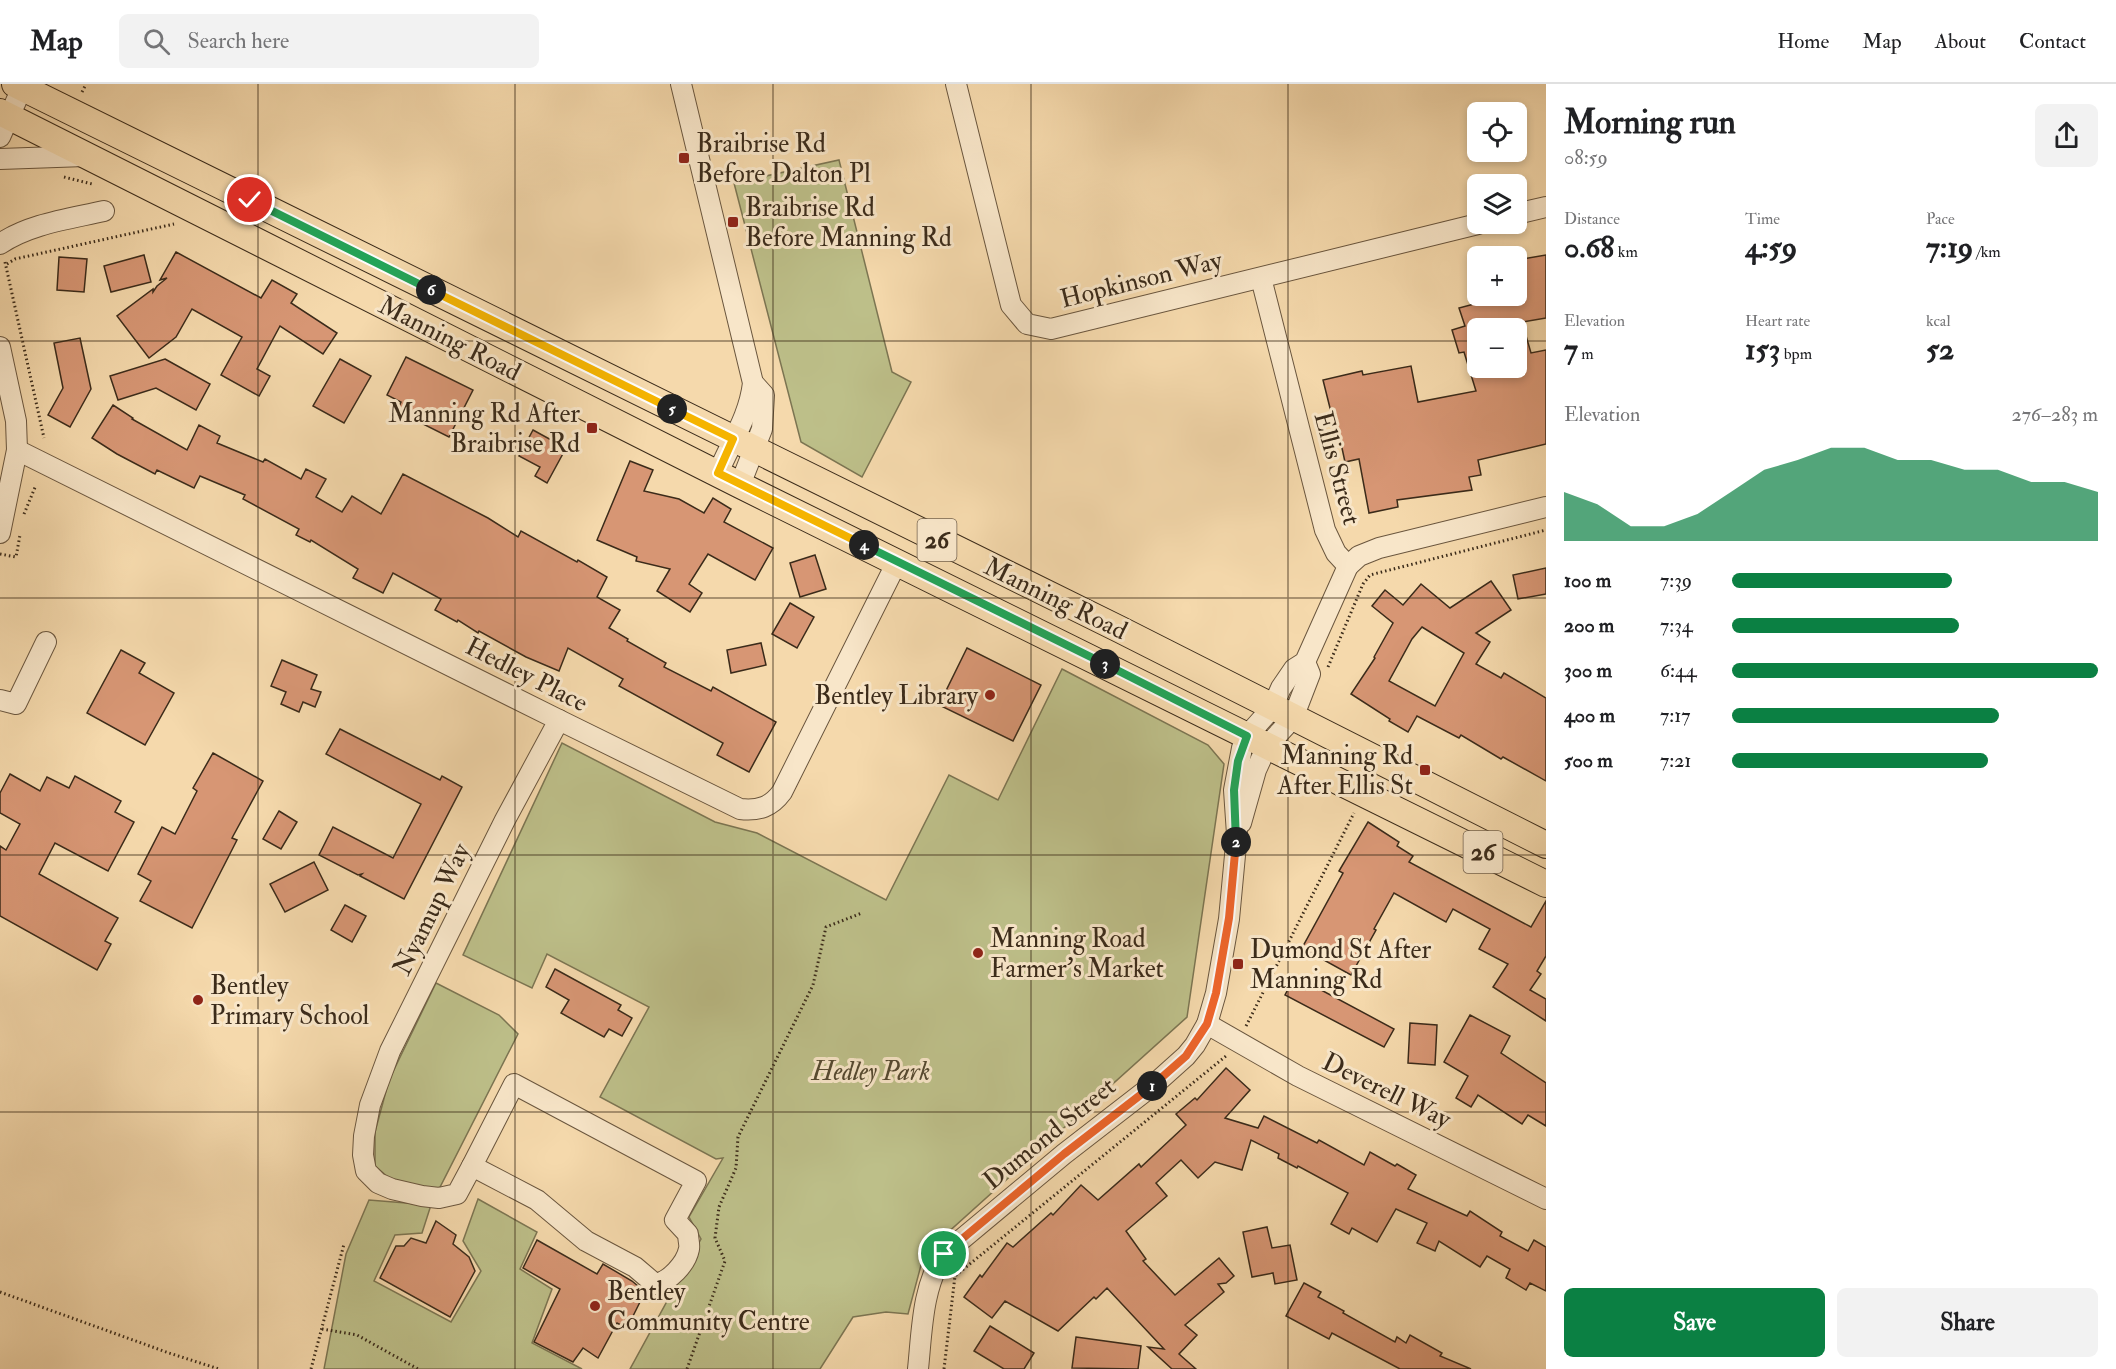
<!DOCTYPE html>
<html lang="en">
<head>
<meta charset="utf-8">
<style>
  body { margin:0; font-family:"IM FELL Double Pica",serif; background:#f2f2f2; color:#202124; height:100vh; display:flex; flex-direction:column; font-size:22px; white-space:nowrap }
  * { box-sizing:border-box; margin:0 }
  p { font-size:20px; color:#757577 }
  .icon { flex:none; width:33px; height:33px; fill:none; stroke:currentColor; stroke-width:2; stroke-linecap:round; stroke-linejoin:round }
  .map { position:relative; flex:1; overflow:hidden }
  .sheet { display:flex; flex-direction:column; background:#fff; width:570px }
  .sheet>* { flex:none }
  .tools { position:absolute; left:1467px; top:18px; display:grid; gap:12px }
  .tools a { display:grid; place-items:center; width:60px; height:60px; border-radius:9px; background:#fff; box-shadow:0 3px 9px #0003; font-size:30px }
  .pin { position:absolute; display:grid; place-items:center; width:51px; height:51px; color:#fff; margin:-26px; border:3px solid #fff; border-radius:50%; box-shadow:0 2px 6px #0007 }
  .km { position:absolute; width:30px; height:30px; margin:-15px; border-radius:50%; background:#222; color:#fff; font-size:16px; line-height:30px; text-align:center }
  .round { display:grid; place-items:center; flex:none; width:63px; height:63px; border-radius:9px; background:#f2f2f2 }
  .head { display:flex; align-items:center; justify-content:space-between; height:102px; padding:0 18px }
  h1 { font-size:33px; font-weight:700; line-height:45px }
  .metrics { display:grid; grid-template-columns:repeat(3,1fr); gap:9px; height:102px; padding:6px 18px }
  .metrics div { display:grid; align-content:center }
  .metrics b { font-size:30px; font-weight:700 }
  .metrics small { font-size:16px; font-weight:400 }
  .metrics p { font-size:16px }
  .chart { height:168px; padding:12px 18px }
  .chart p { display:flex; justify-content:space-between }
  .chart svg { width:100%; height:108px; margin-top:6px; fill:#0b8043; opacity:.7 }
  .primary-button { display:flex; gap:12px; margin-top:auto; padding:12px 18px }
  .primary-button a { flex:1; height:69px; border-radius:9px; background:#0b8043; color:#fff; font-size:24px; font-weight:700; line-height:69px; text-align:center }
  .primary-button a+a { background:#f2f2f2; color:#202124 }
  ul { padding:0 18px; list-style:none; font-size:20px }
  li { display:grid; grid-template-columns:96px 72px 1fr; align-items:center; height:45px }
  li i { height:15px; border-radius:8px; background:#0b8043 }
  header { display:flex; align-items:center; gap:36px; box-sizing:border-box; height:84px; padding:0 30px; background:#fff; border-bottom:2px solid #e0e0e0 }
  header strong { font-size:28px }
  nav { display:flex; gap:33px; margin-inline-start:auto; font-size:21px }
  .search { width:420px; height:54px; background:#f2f2f2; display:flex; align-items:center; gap:15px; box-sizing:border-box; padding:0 21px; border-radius:9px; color:#757577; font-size:22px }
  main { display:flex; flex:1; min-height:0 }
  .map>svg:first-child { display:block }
  .green { fill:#bdbf89; stroke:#7c7552; stroke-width:1.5 }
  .building { fill:#d79674; stroke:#3b2b1a; stroke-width:1.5; fill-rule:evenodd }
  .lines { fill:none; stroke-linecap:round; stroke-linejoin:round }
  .minor-casing { stroke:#6a563e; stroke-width:22 }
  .major-casing { stroke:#3b2b1a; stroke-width:28 }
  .path { stroke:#3b2b1a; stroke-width:3; stroke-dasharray:1.5 3; stroke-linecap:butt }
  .minor { stroke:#f8e6c9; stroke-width:20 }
  .major { stroke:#f5d9ac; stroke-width:26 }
  .split-1-casing { stroke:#fff; stroke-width:12 }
  .split-2-casing { stroke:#fff; stroke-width:12 }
  .split-3-casing { stroke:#fff; stroke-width:12 }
  .split-4-casing { stroke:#fff; stroke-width:12 }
  .split-5-casing { stroke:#fff; stroke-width:12 }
  .split-6-casing { stroke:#fff; stroke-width:12 }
  .split-7-casing { stroke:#fff; stroke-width:12 }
  .split-1 { stroke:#f0652b; stroke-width:8 }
  .split-2 { stroke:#f0652b; stroke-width:8 }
  .split-3 { stroke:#22a559; stroke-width:8 }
  .split-4 { stroke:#22a559; stroke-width:8 }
  .split-5 { stroke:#f5b400; stroke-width:8 }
  .split-6 { stroke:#f5b400; stroke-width:8 }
  .split-7 { stroke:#22a559; stroke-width:8 }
  .grid { fill:none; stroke:#3b2b1a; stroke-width:1.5; stroke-opacity:0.55 }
  .poi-dot { fill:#8f2418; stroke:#f8e6c9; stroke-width:2 }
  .labels { text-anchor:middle; stroke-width:6; stroke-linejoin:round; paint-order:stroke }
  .shield { fill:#f8e6c9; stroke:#74634e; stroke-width:1.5 }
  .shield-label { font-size:24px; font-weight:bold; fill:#3b2b1a }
  .poi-label { font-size:26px; fill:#3b2b1a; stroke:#f8e6c9; text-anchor:start }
  .street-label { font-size:26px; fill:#3b2b1a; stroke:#f8e6c9 }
  .park-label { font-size:26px; font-style:italic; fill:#554930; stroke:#f8e6c9 }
</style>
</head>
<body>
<header>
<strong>Map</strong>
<div class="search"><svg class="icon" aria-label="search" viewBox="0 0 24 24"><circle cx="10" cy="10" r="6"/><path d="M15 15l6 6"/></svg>Search here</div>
<nav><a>Home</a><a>Map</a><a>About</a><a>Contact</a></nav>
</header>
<main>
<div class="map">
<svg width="1546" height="1285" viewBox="0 0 1546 1285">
  <rect width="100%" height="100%" fill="#f5d9ac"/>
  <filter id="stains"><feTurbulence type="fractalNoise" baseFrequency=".00333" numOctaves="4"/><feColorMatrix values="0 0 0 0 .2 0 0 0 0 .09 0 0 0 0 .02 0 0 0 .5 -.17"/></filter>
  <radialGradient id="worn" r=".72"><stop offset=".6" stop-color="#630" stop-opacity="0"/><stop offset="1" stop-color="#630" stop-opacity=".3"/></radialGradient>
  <g class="green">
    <polygon points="839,76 892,288 911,298 862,393 801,358 734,99"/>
    <polygon points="1062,585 1208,661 1224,680 1187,933 924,1170 908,1230 886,1228 853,1233 820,1285 630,1285 701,1155 689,1133 723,1074 716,1075 600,1013 649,923 547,870 532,904 463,871 562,659 715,738 757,749 886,816 949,691 998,716"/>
    <polygon points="436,899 499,931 518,950 438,1107 389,1094 375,1082 375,1048 389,996"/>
    <polygon points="478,1115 537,1148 520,1185 552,1205 532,1259 582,1285 324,1285 346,1170 369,1116 431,1121 422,1149 395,1151 374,1197 451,1238 481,1187 463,1157"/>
  </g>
  <g class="building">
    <polygon points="176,168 261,214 272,196 297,210 291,219 337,249 323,270 280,242 257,285 270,292 259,312 221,291 242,253 192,225 176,253 149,274 117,232 153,205 153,208 157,202 167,194 160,196"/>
    <polygon points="144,171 151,198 111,208 104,182"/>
    <path d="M1546,171V234L1522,238L1531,269L1546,266V360L1478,376L1481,391L1469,393L1472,406L1397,416L1398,423L1369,429L1359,375L1345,378L1334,327L1331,328L1323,296L1362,287L1363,291L1411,282L1418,318L1476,307L1464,268L1459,269L1452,246L1465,242L1459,224L1478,219L1476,212H1523L1517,176ZM1478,244H1516V284H1478Z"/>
    <polygon points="59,173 87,175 84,208 57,206"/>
    <polygon points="80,254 91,305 70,343 48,331 63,304 54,259"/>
    <polygon points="406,273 473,306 449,353 397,327 401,318 387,311"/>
    <polygon points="165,275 210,300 196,326 156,304 118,316 110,292"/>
    <polygon points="340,275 371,292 344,339 313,322"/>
    <polygon points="113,321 133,334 132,335 187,366 199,341 220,352 217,359 263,378 265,375 301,395 306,385 326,395 316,413 342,428 352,412 381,430 403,390 488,434 518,453 521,447 577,478 578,476 607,493 597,513 620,526 609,544 628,555 627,557 666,579 664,583 711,607 713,603 776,638 749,688 717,671 723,659 619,602 623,595 568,564 559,587 526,573 479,547 478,549 458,536 457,538 435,526 441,515 393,489 383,509 353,494 358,485 311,456 310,458 296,451 299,445 243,415 245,411 200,392 194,404 157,386 155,390 117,370 92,354"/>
    <polygon points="533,346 566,364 547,399 535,392 540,383 519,372"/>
    <polygon points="630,377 653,386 644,407 679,415 704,429 713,414 731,425 724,438 773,464 755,496 708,470 689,500 702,509 690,528 657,507 670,485 636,477 637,473 597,456"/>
    <polygon points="815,471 826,505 800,513 790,479"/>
    <polygon points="1546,484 1546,510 1518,515 1513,491"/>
    <path d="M1491,497L1511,526L1476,549L1490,558L1476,580L1501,594L1504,589L1546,614V697L1503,673L1501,675L1461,651L1459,654L1417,632L1408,648L1389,637L1390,635L1351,610L1375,574L1374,573L1393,539L1372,522L1385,506L1403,521L1421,500L1450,524ZM1422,543L1464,569L1435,622L1389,597L1412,555Z"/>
    <polygon points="790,519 814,533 797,564 772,550"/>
    <polygon points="761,559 766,581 731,589 727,566"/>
    <polygon points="967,564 1041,601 1013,657 939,621"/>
    <polygon points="121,566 145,579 139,589 174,609 145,661 87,629"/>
    <polygon points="282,576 317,591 311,605 321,608 315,623 303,618 299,628 281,620 286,608 271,602"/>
    <polygon points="340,645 440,696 442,692 462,703 404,815 360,792 362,790 358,791 319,771 333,743 393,774 421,720 326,670"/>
    <polygon points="213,669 263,697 232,754 237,756 192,844 140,817 151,797 138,790 162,743 175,750 197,707 193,704"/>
    <polygon points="10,690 40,707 47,693 69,704 75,692 121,717 115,728 134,738 108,787 55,759 39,790 118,834 105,857 111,860 97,886 0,832 0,762 6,766 20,740 0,729 0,709"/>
    <polygon points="279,727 297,738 281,765 263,755"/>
    <polygon points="1368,738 1399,758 1397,762 1413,772 1409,778 1531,843 1546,817 1546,872 1537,887 1541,890 1530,906 1546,915 1546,937 1493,903 1508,880 1479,865 1490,845 1453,825 1446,838 1394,809 1374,845 1376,846 1351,891 1302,864 1343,789 1339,787"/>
    <polygon points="314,778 328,806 285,828 270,800"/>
    <polygon points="345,821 366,832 352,858 331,846"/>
    <polygon points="555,885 621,921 618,926 632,934 622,952 609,945 604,953 561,929 569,916 546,903"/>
    <polygon points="1295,892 1394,945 1384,963 1285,911"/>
    <polygon points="1470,931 1510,952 1501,969 1546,999 1546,1042 1528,1031 1522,1040 1478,1011 1471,1023 1456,1014 1468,992 1444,978"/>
    <polygon points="1410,939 1437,941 1435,981 1408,979"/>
    <polygon points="1226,984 1250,1006 1225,1034 1258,1044 1264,1032 1317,1059 1319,1056 1364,1081 1370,1068 1395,1082 1397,1080 1416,1091 1408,1105 1467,1132 1470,1127 1502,1148 1500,1152 1528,1167 1534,1156 1546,1163 1546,1207 1530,1199 1526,1206 1506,1194 1510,1185 1487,1172 1480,1183 1439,1157 1435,1167 1417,1159 1427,1139 1396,1125 1377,1158 1352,1144 1349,1150 1331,1140 1348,1109 1298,1082 1297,1084 1278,1074 1279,1070 1251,1056 1242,1086 1215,1078 1198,1094 1181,1076 1156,1099 1167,1112 1126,1147 1146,1175 1143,1177 1175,1211 1219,1174 1234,1192 1226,1199 1218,1200 1224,1208 1185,1241 1197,1251 1179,1270 1196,1285 1172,1285 1148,1263 1164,1265 1107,1204 1096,1215 1094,1213 1058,1247 1005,1217 992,1234 964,1213 980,1191 982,1193 1007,1159 1013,1163 1051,1129 1053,1131 1081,1101 1098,1116 1139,1080 1141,1083 1186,1041 1176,1030 1195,1014 1197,1016"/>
    <polygon points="436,1137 456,1151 453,1160 469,1173 475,1187 450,1233 380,1194 396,1162 404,1162 411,1154 426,1159"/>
    <polygon points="1267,1143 1272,1164 1290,1161 1297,1196 1275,1200 1273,1189 1252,1193 1243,1148"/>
    <polygon points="537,1156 597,1190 603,1180 632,1197 645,1208 627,1244 617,1239 598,1274 583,1264 573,1278 534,1258 560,1205 523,1184"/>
    <polygon points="1304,1199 1321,1208 1318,1213 1344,1227 1343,1229 1395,1258 1397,1253 1406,1259 1410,1251 1442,1269 1440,1272 1471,1285 1400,1285 1332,1249 1329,1255 1286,1232"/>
    <polygon points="990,1242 1034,1269 1024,1285 1004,1285 974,1267"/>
    <polygon points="1076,1253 1141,1262 1138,1285 1072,1284"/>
  </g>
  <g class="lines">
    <g class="minor-casing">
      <g id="minor">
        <path d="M681,0L753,299C749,333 731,358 718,389"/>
        <polyline points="956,0 1011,221 1027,240 1051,245 1478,140"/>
        <polyline points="0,53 22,4"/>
        <polyline points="0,75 85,72"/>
        <polyline points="1516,130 1546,123"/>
        <path d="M0,160C29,140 69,135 104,127"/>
        <polyline points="0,263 16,337 17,366 0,449"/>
        <path d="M17,366L559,636L740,725C759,727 771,723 782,708L897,478"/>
        <polyline points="740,401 762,345 764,311 755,301"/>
        <polyline points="1348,482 1359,472 1379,464 1546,423"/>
        <polyline points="0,616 16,620 46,558"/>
        <polyline points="1241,739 1256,686 1267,662 1293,634 1310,590 1305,578"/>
        <polyline points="1207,940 1298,992 1546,1115"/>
        <path d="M514,1000L696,1097L675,1136L688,1150C688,1155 690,1161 689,1165C686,1180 669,1198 655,1200L635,1183L586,1157L537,1116L472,1082Z"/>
        <polyline points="472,1082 457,1110 439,1114 422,1112 392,1105 378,1099 366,1087 363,1071 364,1052 370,1021 390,967 505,736 559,636"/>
        <path d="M918,1285C922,1247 922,1203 944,1170L1064,1070L1157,998L1186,972L1195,961L1207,940L1216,909L1229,835L1237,750L1234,706L1242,664L1247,652L1272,624L1281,604L1294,585L1305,578L1348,482L1336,469L1325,446L1261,194"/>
      </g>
    </g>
    <g class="major-casing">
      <g id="major">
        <polyline points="15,0 1119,545 1546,761"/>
        <polyline points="0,28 740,401 1546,800"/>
      </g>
    </g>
    <g class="path">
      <polyline points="82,8 86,0"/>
      <polyline points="64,93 92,100"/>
      <polyline points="5,178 44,354"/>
      <polyline points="7,180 15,175 174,140"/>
      <polyline points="24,430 36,401"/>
      <polyline points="0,470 16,473 20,451"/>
      <polyline points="1328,583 1363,500 1370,491 1546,446"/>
      <polyline points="1246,942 1354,729"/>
      <polyline points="0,1208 169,1269 219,1285"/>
      <polyline points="322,1245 357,1251 418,1285"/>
      <polyline points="311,1285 344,1160"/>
      <polyline points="687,1285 725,1177 715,1154 719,1123 736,1084 738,1053 813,901 826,843 862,829"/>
      <polyline points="944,1285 955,1192 1226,972"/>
    </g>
    <use href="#minor" class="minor"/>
    <use href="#major" class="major"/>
  </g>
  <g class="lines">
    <g class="split-1-casing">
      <polyline id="split-1" points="944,1170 1064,1070 1152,1002"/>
    </g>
    <g class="split-2-casing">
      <polyline id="split-2" points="1152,1002 1186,972 1207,940 1216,909 1229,834 1236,758"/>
    </g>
    <g class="split-3-casing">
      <polyline id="split-3" points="1105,580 1247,652 1238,677 1234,706 1236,758"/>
    </g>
    <g class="split-4-casing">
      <polyline id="split-4" points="864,461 1105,580"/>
    </g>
    <g class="split-5-casing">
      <polyline id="split-5" points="672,325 733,355 718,389 864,461"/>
    </g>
    <g class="split-6-casing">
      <polyline id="split-6" points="431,206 672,325"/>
    </g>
    <g class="split-7-casing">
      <polyline id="split-7" points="250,116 431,206"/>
    </g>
    <use href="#split-1" class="split-1"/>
    <use href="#split-2" class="split-2"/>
    <use href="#split-3" class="split-3"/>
    <use href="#split-4" class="split-4"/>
    <use href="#split-5" class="split-5"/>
    <use href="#split-6" class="split-6"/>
    <use href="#split-7" class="split-7"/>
  </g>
  <path class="grid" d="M258,0V1285M515,0V1285M773,0V1285M1031,0V1285M1288,0V1285M0,257H1478M1516,257H1546M0,514H1546M0,771H1546M0,1028H1546"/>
  <g class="poi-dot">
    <rect x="678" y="68" width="12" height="12" rx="3"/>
    <rect x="727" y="132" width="12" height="12" rx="3"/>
    <rect x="586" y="338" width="12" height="12" rx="3"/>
    <circle cx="990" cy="611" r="6"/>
    <rect x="1419" y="680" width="12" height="12" rx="3"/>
    <circle cx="978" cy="869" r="6"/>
    <rect x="1232" y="874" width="12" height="12" rx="3"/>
    <circle cx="198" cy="916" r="6"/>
    <circle cx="595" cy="1222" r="6"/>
  </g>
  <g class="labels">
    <g class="shield">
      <rect x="917.5" y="435" width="39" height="42" rx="4.5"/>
      <rect x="1463.5" y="747" width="39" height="42" rx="4.5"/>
    </g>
    <g class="shield-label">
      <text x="937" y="464">26</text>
      <text x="1483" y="776">26</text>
    </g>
    <g class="poi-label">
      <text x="696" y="68">Braibrise Rd<tspan x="696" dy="30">Before Dalton Pl</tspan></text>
      <text x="745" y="132">Braibrise Rd<tspan x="745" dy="30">Before Manning Rd</tspan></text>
      <text x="580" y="338" text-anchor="end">Manning Rd After<tspan x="580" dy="30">Braibrise Rd</tspan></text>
      <text x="978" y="620" text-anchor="end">Bentley Library</text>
      <text x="1413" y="680" text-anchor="end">Manning Rd<tspan x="1413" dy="30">After Ellis St</tspan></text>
      <text x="990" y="863">Manning Road<tspan x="990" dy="30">Farmer's Market</tspan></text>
      <text x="1250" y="874">Dumond St After<tspan x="1250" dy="30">Manning Rd</tspan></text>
      <text x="210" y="910">Bentley<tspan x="210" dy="30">Primary School</tspan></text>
      <text x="607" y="1216">Bentley<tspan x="607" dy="30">Community Centre</tspan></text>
    </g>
    <g class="street-label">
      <text transform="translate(1141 195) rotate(-14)" y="9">Hopkinson Way</text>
      <text transform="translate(450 254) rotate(27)" y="9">Manning Road</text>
      <text transform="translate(1338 384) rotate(75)" y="9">Ellis Street</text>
      <text transform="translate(1056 514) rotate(26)" y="9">Manning Road</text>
      <text transform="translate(527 590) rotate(27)" y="9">Hedley Place</text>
      <text transform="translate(431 825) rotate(-64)" y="9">Nyamup Way</text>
      <text transform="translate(1387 1006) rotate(26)" y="9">Deverell Way</text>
      <text transform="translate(1049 1049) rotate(-39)" y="9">Dumond Street</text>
    </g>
    <g class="park-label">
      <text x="871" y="996">Hedley Park</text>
    </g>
  </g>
  <rect width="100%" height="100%" filter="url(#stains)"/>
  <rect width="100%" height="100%" fill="url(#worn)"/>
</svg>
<div class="tools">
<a><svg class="icon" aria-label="locate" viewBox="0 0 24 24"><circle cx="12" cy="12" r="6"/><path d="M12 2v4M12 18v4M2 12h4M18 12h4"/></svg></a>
<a><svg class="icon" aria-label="layers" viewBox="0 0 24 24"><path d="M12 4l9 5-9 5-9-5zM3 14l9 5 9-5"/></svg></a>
<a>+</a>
<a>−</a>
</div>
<div class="pin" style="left:944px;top:1170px;background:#1e9e55"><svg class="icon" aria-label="arrive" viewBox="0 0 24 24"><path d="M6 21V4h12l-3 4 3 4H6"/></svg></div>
<div class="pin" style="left:250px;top:116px;background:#d93025"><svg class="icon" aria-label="check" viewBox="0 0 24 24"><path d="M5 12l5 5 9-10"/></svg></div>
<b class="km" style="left:1152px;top:1002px">1</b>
<b class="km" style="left:1236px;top:758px">2</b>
<b class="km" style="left:1105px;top:580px">3</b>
<b class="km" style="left:864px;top:461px">4</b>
<b class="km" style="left:672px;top:325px">5</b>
<b class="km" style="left:431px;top:206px">6</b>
</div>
<section class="sheet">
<div class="head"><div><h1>Morning run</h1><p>08:59</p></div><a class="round"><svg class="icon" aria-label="share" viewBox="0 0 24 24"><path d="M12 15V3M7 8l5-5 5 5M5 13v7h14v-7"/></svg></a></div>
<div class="metrics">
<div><p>Distance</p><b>0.68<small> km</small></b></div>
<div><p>Time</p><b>4:59</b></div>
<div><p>Pace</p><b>7:19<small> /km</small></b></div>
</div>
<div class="metrics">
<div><p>Elevation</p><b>7<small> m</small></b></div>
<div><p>Heart rate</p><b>153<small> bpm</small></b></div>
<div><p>kcal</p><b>52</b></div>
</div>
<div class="chart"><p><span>Elevation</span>276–283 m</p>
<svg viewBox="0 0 160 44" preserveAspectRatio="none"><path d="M0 44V24L10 29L20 38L30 38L40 33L50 24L60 15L70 11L80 6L90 6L100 11L110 11L120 15L130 15L140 20L150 20L160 24V44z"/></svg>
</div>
<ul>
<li><b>100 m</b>7:39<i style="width:60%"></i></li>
<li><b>200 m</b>7:34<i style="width:62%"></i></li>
<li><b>300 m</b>6:44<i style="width:100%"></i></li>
<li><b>400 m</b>7:17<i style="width:73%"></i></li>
<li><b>500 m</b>7:21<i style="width:70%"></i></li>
</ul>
<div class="primary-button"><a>Save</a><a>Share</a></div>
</section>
</main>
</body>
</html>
